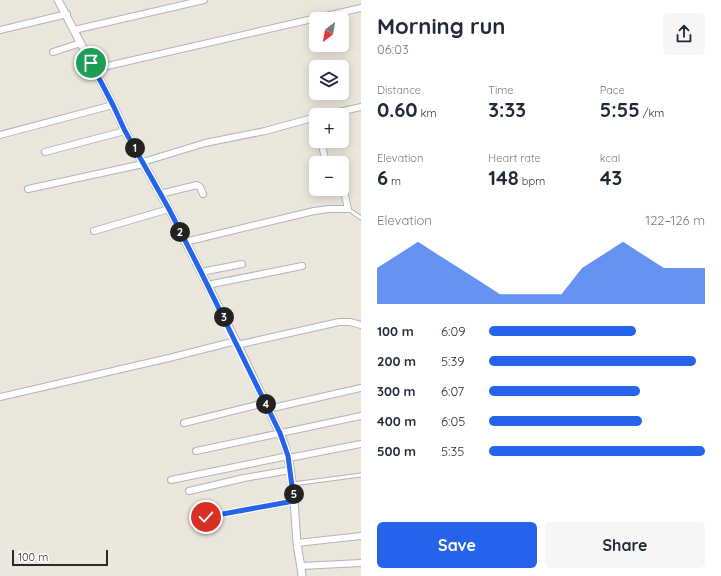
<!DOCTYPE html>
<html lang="en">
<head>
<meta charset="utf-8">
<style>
  body { margin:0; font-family:Quicksand,sans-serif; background:#f6f6f7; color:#1f2937; height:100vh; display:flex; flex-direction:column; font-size:15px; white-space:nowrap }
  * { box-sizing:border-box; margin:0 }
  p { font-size:13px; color:#747a83 }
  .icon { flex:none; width:22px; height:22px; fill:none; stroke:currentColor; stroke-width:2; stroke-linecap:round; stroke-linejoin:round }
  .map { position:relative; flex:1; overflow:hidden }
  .drawer { display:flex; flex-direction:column; background:#fff; width:360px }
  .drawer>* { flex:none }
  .needle { width:26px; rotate:211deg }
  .fabs { position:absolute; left:309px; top:12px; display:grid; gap:8px }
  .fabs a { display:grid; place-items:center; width:40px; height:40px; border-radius:6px; background:#fff; box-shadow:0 2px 10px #0003; font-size:20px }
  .scale { position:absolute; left:12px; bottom:10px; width:96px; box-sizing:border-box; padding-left:4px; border:2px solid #2a2a2a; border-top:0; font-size:11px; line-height:14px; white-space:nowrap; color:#2a2a2a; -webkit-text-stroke:3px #fff; paint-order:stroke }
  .pin { position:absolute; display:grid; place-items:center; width:34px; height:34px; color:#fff; margin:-17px; border:2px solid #fff; border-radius:50%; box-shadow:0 1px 4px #0007 }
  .km { position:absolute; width:20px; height:20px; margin:-10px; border-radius:50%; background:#222; color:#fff; font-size:11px; line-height:20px; text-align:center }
  .round { display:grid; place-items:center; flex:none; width:42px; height:42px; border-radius:6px; background:#f6f6f7 }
  .headline { display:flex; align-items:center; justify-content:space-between; height:68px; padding:0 16px }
  h1 { font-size:22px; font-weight:700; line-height:30px }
  .figures { display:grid; grid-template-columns:repeat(3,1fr); gap:6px; height:68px; padding:4px 16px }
  .figures div { display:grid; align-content:center }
  .figures b { font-size:20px; font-weight:700 }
  .figures small { font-size:11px; font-weight:400 }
  .figures p { font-size:11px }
  .chart { height:112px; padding:8px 16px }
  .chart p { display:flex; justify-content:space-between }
  .chart svg { width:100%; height:72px; margin-top:4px; fill:#2563eb; opacity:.7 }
  .action { display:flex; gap:8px; margin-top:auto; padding:8px 16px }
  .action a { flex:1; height:46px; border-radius:6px; background:#2563eb; color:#fff; font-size:16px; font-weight:700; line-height:46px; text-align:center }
  .action a+a { background:#f6f6f7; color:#1f2937 }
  ul { padding:0 16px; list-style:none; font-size:13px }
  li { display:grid; grid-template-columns:64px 48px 1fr; align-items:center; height:30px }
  li i { height:10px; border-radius:5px; background:#2563eb }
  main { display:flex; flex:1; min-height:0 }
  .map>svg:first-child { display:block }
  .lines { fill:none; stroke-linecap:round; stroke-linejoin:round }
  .service-casing { stroke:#b0b1bd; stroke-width:5 }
  .minor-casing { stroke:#b0b1bd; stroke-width:8 }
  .tertiary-casing { stroke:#b0b1bd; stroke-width:9 }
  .service { stroke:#fff; stroke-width:3 }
  .minor { stroke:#fff; stroke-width:6 }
  .tertiary { stroke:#fff; stroke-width:7 }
  .route-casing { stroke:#fff; stroke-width:8 }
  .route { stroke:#2563eb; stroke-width:5 }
</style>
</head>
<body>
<main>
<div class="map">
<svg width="361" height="576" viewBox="0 0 361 576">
  <rect width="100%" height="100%" fill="#ebe7dd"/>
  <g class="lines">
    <g class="service-casing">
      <g id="service">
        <polyline points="348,209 361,218"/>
        <polyline points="293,484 361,475"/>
      </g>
    </g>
    <g class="minor-casing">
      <g id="minor">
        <polyline points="0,30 67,14"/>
        <polyline points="74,30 204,0"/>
        <polyline points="53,52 81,43"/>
        <polyline points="94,69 361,8"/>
        <polyline points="326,115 361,107"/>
        <polyline points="0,135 113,105"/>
        <polyline points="321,141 326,163"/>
        <polyline points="45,152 125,131"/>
        <polyline points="143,162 205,143 265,131 316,117"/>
        <polyline points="28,189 143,164"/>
        <polyline points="160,194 197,185 200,187 203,194"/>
        <polyline points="94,231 169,209"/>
        <polyline points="185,242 314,211 329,209 348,209 344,191"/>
        <polyline points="201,272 242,264"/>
        <polyline points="207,285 302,266"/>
        <polyline points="237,345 339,322 350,322 361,325"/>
        <polyline points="0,397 169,358 236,341"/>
        <polyline points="268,409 361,388"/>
        <polyline points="184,423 265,403"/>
        <polyline points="196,451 361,416"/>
        <polyline points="289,458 361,444"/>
        <polyline points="171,480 288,456"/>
        <polyline points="189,491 244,478 291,470"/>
        <polyline points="206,517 294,501"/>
        <polyline points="297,543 361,536"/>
        <polyline points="301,566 361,563"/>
      </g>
    </g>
    <g class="tertiary-casing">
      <path id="tertiary" d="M58,0L113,105L125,131L169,209L201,272L236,341L283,440C294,473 294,507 297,542C298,553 301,564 302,576"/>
    </g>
    <use href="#service" class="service"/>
    <use href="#minor" class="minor"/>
    <use href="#tertiary" class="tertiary"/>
  </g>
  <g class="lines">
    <g class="route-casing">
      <polyline id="route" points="91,63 113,105 125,131 169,209 201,272 280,433 288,456 294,501 206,517"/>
    </g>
    <use href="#route" class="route"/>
  </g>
</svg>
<div class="fabs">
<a><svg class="needle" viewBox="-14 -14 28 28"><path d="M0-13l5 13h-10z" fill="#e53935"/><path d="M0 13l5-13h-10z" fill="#747a83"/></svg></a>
<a><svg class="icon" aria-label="layers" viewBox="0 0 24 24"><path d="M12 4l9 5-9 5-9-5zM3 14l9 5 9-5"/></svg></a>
<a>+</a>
<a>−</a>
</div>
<div class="scale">100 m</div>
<div class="pin" style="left:91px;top:63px;background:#1e9e55"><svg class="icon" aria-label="arrive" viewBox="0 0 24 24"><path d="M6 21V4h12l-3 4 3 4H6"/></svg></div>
<div class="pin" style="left:206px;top:517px;background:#d93025"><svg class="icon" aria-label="check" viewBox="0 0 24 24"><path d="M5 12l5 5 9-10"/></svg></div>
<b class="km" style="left:135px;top:148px">1</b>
<b class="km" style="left:180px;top:232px">2</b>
<b class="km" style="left:224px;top:317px">3</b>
<b class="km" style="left:266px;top:404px">4</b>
<b class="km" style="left:294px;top:494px">5</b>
</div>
<section class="drawer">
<div class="headline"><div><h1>Morning run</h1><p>06:03</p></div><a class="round"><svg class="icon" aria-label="share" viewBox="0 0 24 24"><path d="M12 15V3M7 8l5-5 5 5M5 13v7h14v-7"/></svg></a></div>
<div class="figures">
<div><p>Distance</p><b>0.60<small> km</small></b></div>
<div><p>Time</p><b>3:33</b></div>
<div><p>Pace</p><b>5:55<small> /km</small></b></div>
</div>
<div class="figures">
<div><p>Elevation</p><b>6<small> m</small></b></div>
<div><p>Heart rate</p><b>148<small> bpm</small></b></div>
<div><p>kcal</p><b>43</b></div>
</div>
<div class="chart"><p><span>Elevation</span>122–126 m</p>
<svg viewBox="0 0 160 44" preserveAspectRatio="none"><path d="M0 44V22L10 14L20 6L30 14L40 22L50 30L60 38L70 38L80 38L90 38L100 22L110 14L120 6L130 14L140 22L150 22L160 22V44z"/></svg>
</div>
<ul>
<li><b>100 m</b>6:09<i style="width:68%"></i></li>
<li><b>200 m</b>5:39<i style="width:96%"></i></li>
<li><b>300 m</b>6:07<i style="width:70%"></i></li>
<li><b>400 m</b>6:05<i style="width:71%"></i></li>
<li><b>500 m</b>5:35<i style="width:100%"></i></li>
</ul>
<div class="action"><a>Save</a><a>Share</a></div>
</section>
</main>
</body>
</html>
